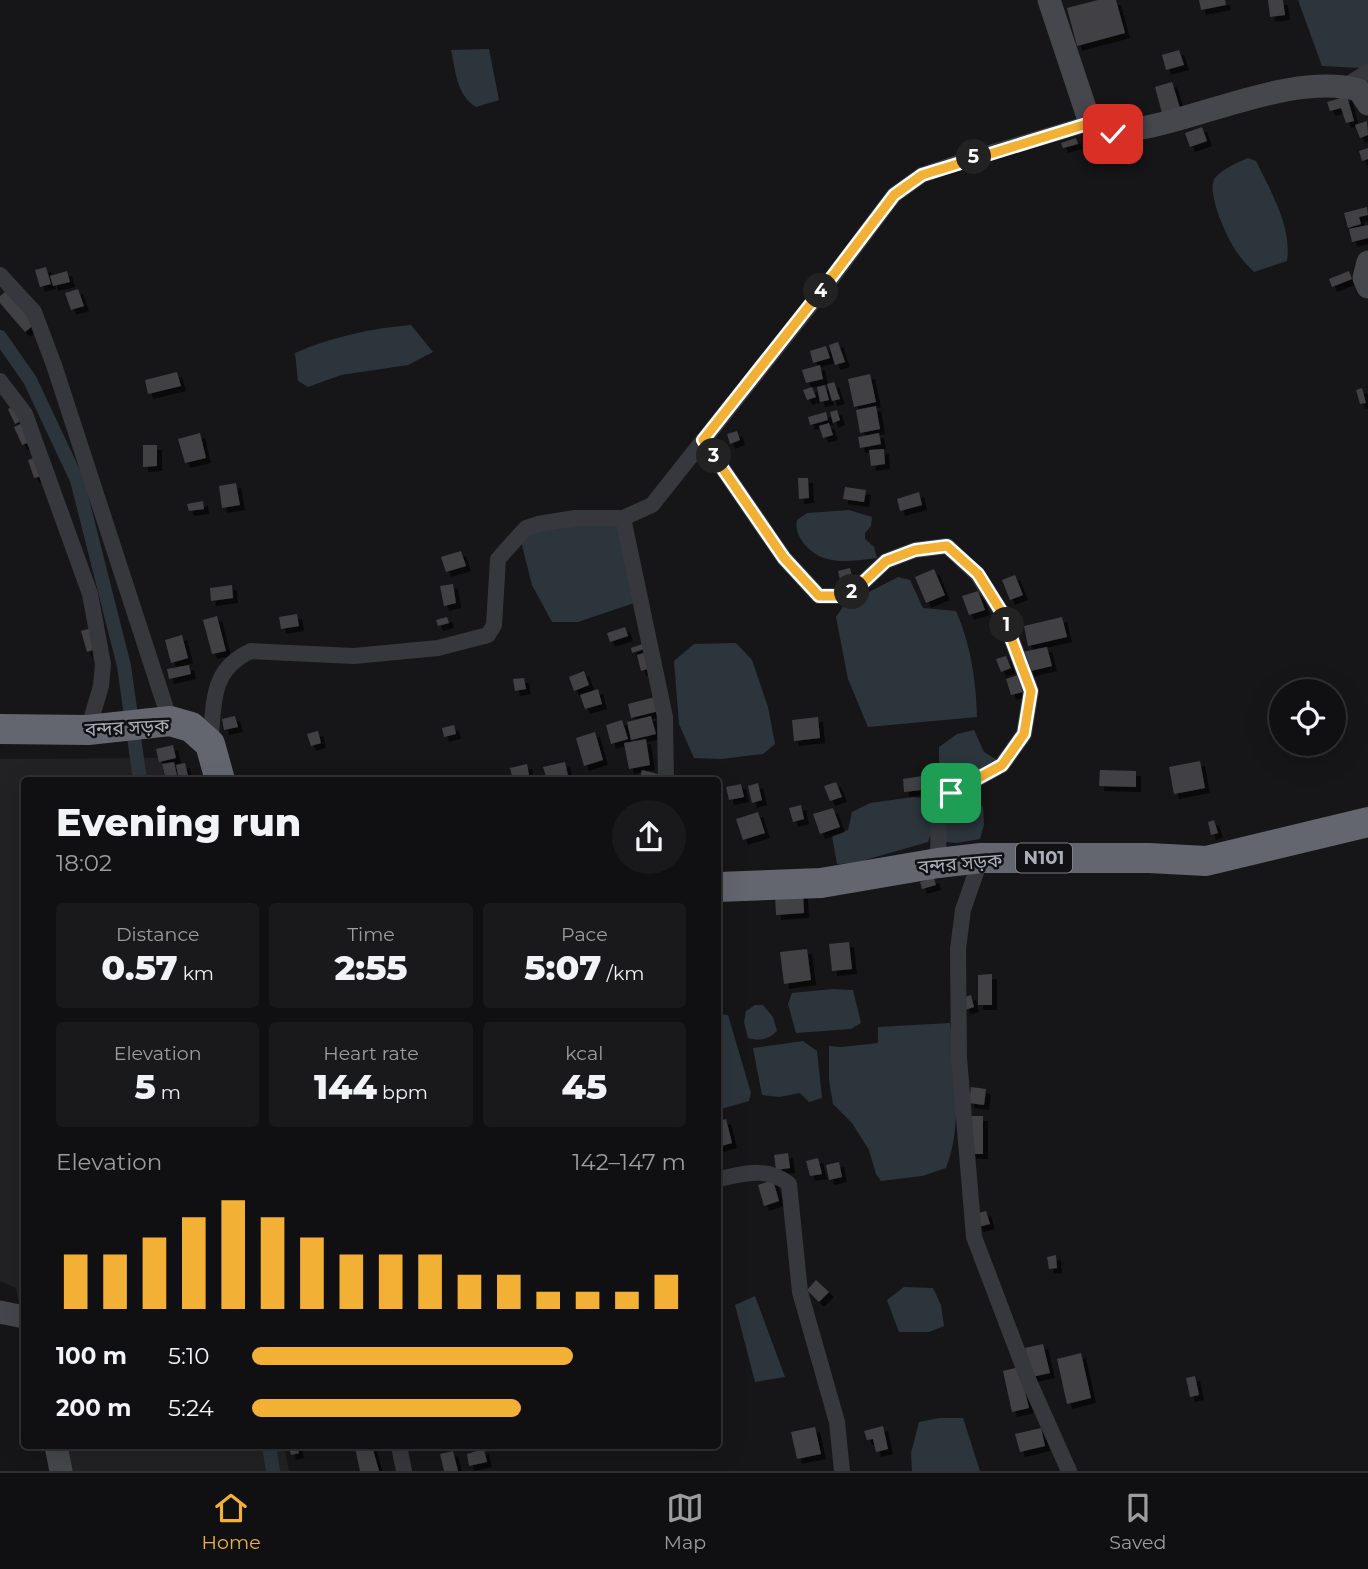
<!DOCTYPE html>
<html lang="en">
<head>
<meta charset="utf-8">
<style>
  body { margin:0; font-family:Montserrat,"Noto Sans Bengali",sans-serif; background:#19191b; color:#f1f3f6; height:100vh; display:flex; flex-direction:column; font-size:26px; white-space:nowrap }
  * { box-sizing:border-box; margin:0 }
  p { font-size:23px; color:#9c9d9f }
  .icon { flex:none; width:38px; height:38px; fill:none; stroke:currentColor; stroke-width:2; stroke-linecap:round; stroke-linejoin:round }
  .map { position:relative; flex:1; overflow:hidden }
  .drawer { position:absolute; left:21px; top:777px; width:700px; height:672px; display:flex; flex-direction:column; background:#101012; border-radius:7px; box-shadow:0 7px 28px #0002,0 0 0 2px #303032 }
  .drawer>* { flex:none }
  .fabs { position:absolute; left:1269px; top:679px; display:grid; gap:14px }
  .fabs a { display:grid; place-items:center; width:77px; height:77px; border-radius:50%; background:#101012; box-shadow:0 7px 28px #0002,0 0 0 2px #303032; font-size:35px }
  .pin { position:absolute; display:grid; place-items:center; width:60px; height:60px; color:#fff; margin:-30px; border-radius:14px; box-shadow:0 4px 10px #0006 }
  .km { position:absolute; width:35px; height:35px; margin:-18px; border-radius:50%; background:#222; color:#fff; font-size:19px; line-height:35px; text-align:center }
  .round { display:grid; place-items:center; flex:none; width:74px; height:74px; border-radius:37px; background:#19191b }
  .overview { display:flex; align-items:center; justify-content:space-between; height:119px; padding:0 35px }
  h1 { font-size:38px; font-weight:800; line-height:52px }
  .metrics { display:grid; grid-template-columns:repeat(3,1fr); gap:10px; height:119px; padding:7px 35px }
  .metrics div { display:grid; align-content:center; border-radius:7px; background:#19191b; text-align:center }
  .metrics b { font-size:35px; font-weight:800 }
  .metrics small { font-size:19px; font-weight:400 }
  .metrics p { font-size:19px }
  .chart { height:196px; padding:14px 35px }
  .chart p { display:flex; justify-content:space-between }
  .chart svg { width:100%; height:126px; margin-top:7px; stroke:#f2b134; stroke-width:6 }
  ul { padding:0 35px; list-style:none; font-size:23px }
  li { display:grid; grid-template-columns:112px 84px 1fr; align-items:center; height:52px }
  li i { height:18px; border-radius:9px; background:#f2b134 }
  .menu { display:flex; justify-content:space-around; align-items:center; height:98px; border-top:2px solid #303032; background:#101012; font-size:19px; color:#9c9d9f }
  .menu a { display:grid; justify-items:center; gap:4px }
  .menu .active { color:#f2b134 }
  .map>svg:first-child { display:block }
  .built { fill:#222225 }
  .water { fill:#2c353c }
  .lines { fill:none; stroke-linecap:round; stroke-linejoin:round }
  .canal { stroke:#2c353c; stroke-width:14 }
  .building { fill:#404145; filter:url(#shadow) }
  .street { stroke:#37383d; stroke-width:16 }
  .secondary { stroke:#45474d; stroke-width:23 }
  .highway { stroke:#63666e; stroke-width:30 }
  .route-casing { stroke:#fff; stroke-width:14 }
  .route { stroke:#f2b134; stroke-width:9 }
  .labels { text-anchor:middle; stroke-width:5; stroke-linejoin:round; paint-order:stroke }
  .shield { fill:#111113; stroke:#7b7e86; stroke-width:2 }
  .shield-label { font-size:18px; font-weight:bold; fill:#a8adb8 }
  .street-label { font-size:19px; fill:#a8adb8; stroke:#111113 }
</style>
</head>
<body>
<div class="map">
<svg width="1368" height="1471" viewBox="0 0 1368 1471">
  <defs>
    <filter id="shadow"><feDropShadow dx="5" dy="5" stdDeviation="0" flood-color="#0009"/></filter>
  </defs>
  <rect width="100%" height="100%" fill="#161618"/>
  <g class="built">
    <polygon points="161,758 165,780 24,780 24,1333 16,1288 0,1281 0,759"/>
    <polygon points="45,1446 284,1446 289,1471 50,1471"/>
  </g>
  <g class="water">
    <polygon points="1298,0 1368,0 1368,64 1360,68 1322,66"/>
    <path d="M489,49L499,100L476,107C456,94 456,72 451,50Z"/>
    <path d="M1248,158L1256,161C1271,192 1292,226 1287,261L1254,272C1249,267 1243,261 1239,255C1229,243 1205,192 1215,178C1222,169 1238,162 1248,158Z"/>
    <path d="M411,325L433,352L408,365L341,375L308,387L298,381L295,353C332,337 371,328 411,325Z"/>
    <path d="M849,510L872,517L871,526L865,533V539L874,547L877,558C852,561 824,567 805,545C799,537 795,530 797,520L807,513Z"/>
    <polygon points="556,523 618,524 637,602 578,622 552,622 532,585 521,541 523,536"/>
    <path d="M898,577L910,580L923,608L956,611C971,645 976,681 977,717L868,727L848,679L836,617L844,605Z"/>
    <polygon points="736,643 752,660 768,707 775,744 763,754 721,759 694,758 679,724 674,661 694,644"/>
    <path d="M974,730L984,752L997,760C980,773 961,779 939,781V747L957,734Z"/>
    <polygon points="913,797 929,799 934,824 928,842 855,863 837,864 832,836 848,830 852,812 870,803"/>
    <polygon points="955,798 971,798 983,807 984,825 980,839 957,843 946,842 946,807"/>
    <polygon points="833,989 853,990 861,1023 851,1029 796,1033 788,1004 792,993"/>
    <path d="M755,1005H763L773,1017L777,1031C768,1040 760,1041 748,1038L744,1022L746,1011Z"/>
    <polygon points="718,1014 728,1015 751,1093 749,1101 718,1110"/>
    <path d="M950,1023C955,1067 963,1127 946,1168L922,1176L881,1181L876,1174L869,1150L852,1123L833,1104L829,1080V1046L842,1047L878,1043V1027Z"/>
    <polygon points="803,1041 817,1051 822,1098 809,1102 800,1093 779,1097 762,1095 753,1048"/>
    <polygon points="904,1287 933,1288 941,1305 944,1326 929,1332 899,1332 887,1300"/>
    <polygon points="755,1296 785,1377 755,1382 735,1305"/>
    <polygon points="939,1418 963,1418 980,1471 912,1471 911,1453 919,1422"/>
  </g>
  <g class="lines">
    <g class="canal">
      <polyline points="0,337 30,380 77,480 124,666 140,780"/>
      <polyline points="269,1446 273,1471"/>
    </g>
  </g>
  <g class="building">
    <polygon points="1098,0 1116,0 1125,33 1077,46 1067,8"/>
    <polygon points="1199,0 1225,0 1226,5 1201,10"/>
    <polygon points="1268,0 1283,0 1285,15 1270,17"/>
    <polygon points="1179,50 1184,65 1166,70 1162,55"/>
    <polygon points="1172,82 1180,108 1162,113 1155,87"/>
    <polygon points="1347,96 1354,121 1346,123 1341,108 1330,111 1327,102"/>
    <polygon points="1367,121 1368,135 1360,138 1355,125"/>
    <polygon points="1202,127 1207,141 1190,147 1185,133"/>
    <polygon points="1076,138 1078,144 1063,148 1061,143"/>
    <polygon points="1368,148 1368,159 1362,161 1359,151"/>
    <polygon points="1367,207 1368,215 1359,217 1361,224 1348,228 1344,213"/>
    <polygon points="1368,225 1368,238 1352,242 1349,229"/>
    <polygon points="46,267 51,284 40,287 35,270"/>
    <polygon points="67,271 70,282 53,286 50,276"/>
    <polygon points="1349,271 1352,279 1332,287 1329,279"/>
    <polygon points="78,289 84,306 71,310 65,293"/>
    <polygon points="6,291 35,324 25,332 0,303 0,296"/>
    <polygon points="838,342 845,362 835,365 829,345"/>
    <polygon points="826,346 830,358 813,363 810,351"/>
    <polygon points="820,365 823,379 806,383 802,370"/>
    <polygon points="177,372 181,386 148,394 145,380"/>
    <polygon points="870,374 876,402 854,407 848,379"/>
    <polygon points="834,382 840,399 832,401 827,384"/>
    <polygon points="825,385 829,400 820,402 817,387"/>
    <polygon points="812,387 816,397 807,400 803,390"/>
    <polygon points="1362,388 1366,403 1360,404 1356,390"/>
    <polygon points="14,406 21,421 15,424 8,409"/>
    <polygon points="876,406 880,429 860,433 856,410"/>
    <polygon points="837,410 840,420 833,423 830,412"/>
    <polygon points="826,412 828,420 810,425 808,417"/>
    <polygon points="23,423 30,442 22,445 14,427"/>
    <polygon points="829,423 833,435 823,438 819,426"/>
    <polygon points="737,431 740,440 730,444 727,434"/>
    <polygon points="200,433 206,458 185,463 178,439"/>
    <polygon points="879,433 881,444 860,448 858,437"/>
    <polygon points="143,445 157,445 157,466 143,467"/>
    <polygon points="884,449 885,464 871,466 869,450"/>
    <polygon points="37,457 43,476 34,478 28,460"/>
    <polygon points="798,478 808,478 809,498 799,499"/>
    <polygon points="236,483 240,505 222,508 219,486"/>
    <polygon points="845,487 866,490 864,502 843,499"/>
    <polygon points="919,492 922,505 900,511 897,499"/>
    <polygon points="203,501 204,509 189,511 187,504"/>
    <polygon points="461,551 466,566 446,572 441,557"/>
    <polygon points="850,568 853,581 841,584 838,571"/>
    <polygon points="934,569 945,595 926,603 915,577"/>
    <polygon points="1015,575 1023,595 1010,600 1002,580"/>
    <polygon points="453,584 456,603 444,606 440,586"/>
    <polygon points="232,585 233,598 211,601 210,588"/>
    <polygon points="978,591 985,610 969,615 962,596"/>
    <polygon points="297,614 299,626 281,629 279,617"/>
    <polygon points="217,616 226,651 212,654 203,620"/>
    <polygon points="447,617 449,623 438,626 436,620"/>
    <polygon points="1062,617 1067,637 1028,646 1024,626"/>
    <polygon points="625,627 628,636 610,642 607,633"/>
    <polygon points="91,628 96,649 87,652 81,631"/>
    <polygon points="182,635 188,658 171,663 165,640"/>
    <polygon points="645,643 647,648 632,653 631,648"/>
    <polygon points="1047,647 1052,666 1027,672 1022,652"/>
    <polygon points="647,652 651,668 641,671 637,655"/>
    <polygon points="1006,656 1011,668 1001,672 996,659"/>
    <polygon points="189,665 191,674 169,679 167,669"/>
    <polygon points="584,671 589,685 574,691 569,677"/>
    <polygon points="1018,675 1023,692 1011,695 1006,679"/>
    <polygon points="524,678 526,689 515,691 513,679"/>
    <polygon points="598,689 602,704 585,709 580,695"/>
    <polygon points="655,697 659,711 631,718 628,704"/>
    <polygon points="235,716 238,727 224,730 222,719"/>
    <polygon points="651,716 656,734 631,740 627,722"/>
    <polygon points="818,717 820,738 794,741 792,720"/>
    <polygon points="622,720 628,739 611,744 606,725"/>
    <polygon points="454,725 456,734 444,737 442,728"/>
    <polygon points="318,731 321,743 311,746 307,734"/>
    <polygon points="595,732 603,760 584,766 576,738"/>
    <polygon points="646,739 650,765 629,769 624,743"/>
    <polygon points="173,745 176,758 159,762 156,749"/>
    <polygon points="1200,761 1205,788 1174,794 1169,767"/>
    <polygon points="174,762 178,780 166,780 162,764"/>
    <polygon points="565,762 569,780 547,780 543,767"/>
    <polygon points="185,763 189,780 179,780 176,765"/>
    <polygon points="527,764 529,775 513,779 510,768"/>
    <polygon points="642,770 658,774 656,780 639,780"/>
    <polygon points="1100,770 1136,771 1136,787 1099,786"/>
    <polygon points="303,775 304,780 287,780"/>
    <polygon points="929,775 930,789 904,792 903,779"/>
    <polygon points="836,782 842,797 830,801 824,786"/>
    <polygon points="758,783 762,800 752,803 748,786"/>
    <polygon points="741,784 744,797 729,800 726,787"/>
    <polygon points="801,805 804,819 793,822 789,808"/>
    <polygon points="833,808 840,827 820,834 813,814"/>
    <polygon points="758,812 765,833 743,840 736,819"/>
    <polygon points="1214,820 1218,833 1211,835 1208,822"/>
    <polygon points="934,878 936,885 922,889 920,882"/>
    <polygon points="803,893 804,913 776,915 775,895"/>
    <polygon points="849,942 852,969 832,971 829,944"/>
    <polygon points="807,949 811,980 784,984 780,952"/>
    <polygon points="992,974 992,1005 978,1005 978,975"/>
    <polygon points="971,995 974,1007 965,1010 962,998"/>
    <polygon points="971,1087 986,1089 984,1105 969,1103"/>
    <rect x="970" y="1116" width="13" height="38"/>
    <polygon points="726,1119 732,1143 718,1147 718,1121"/>
    <polygon points="788,1153 790,1168 776,1170 774,1155"/>
    <polygon points="818,1158 822,1174 810,1176 806,1161"/>
    <polygon points="839,1162 842,1177 829,1180 826,1165"/>
    <polygon points="773,1180 779,1201 764,1206 758,1185"/>
    <polygon points="986,1211 990,1224 978,1227 975,1214"/>
    <polygon points="1056,1255 1057,1268 1049,1269 1047,1257"/>
    <polygon points="816,1280 829,1292 819,1302 807,1290"/>
    <polygon points="1043,1344 1050,1373 1032,1377 1025,1348"/>
    <polygon points="1081,1353 1091,1398 1067,1404 1057,1359"/>
    <polygon points="1019,1367 1029,1408 1012,1412 1003,1371"/>
    <polygon points="1195,1376 1199,1395 1190,1397 1186,1378"/>
    <polygon points="883,1426 888,1449 876,1452 873,1439 867,1440 864,1431"/>
    <polygon points="815,1427 821,1454 797,1459 791,1432"/>
    <polygon points="1041,1428 1045,1446 1020,1452 1015,1434"/>
    <polygon points="289,1446 297,1446 299,1453 291,1455"/>
    <polygon points="372,1446 379,1471 360,1471 355,1448"/>
    <polygon points="484,1449 487,1462 469,1466 467,1454"/>
    <polygon points="453,1451 458,1471 444,1471 440,1454"/>
  </g>
  <g class="lines">
    <g class="street">
      <polyline points="1345,86 1368,72"/>
      <polyline points="0,275 34,312 54,365 170,721"/>
      <polyline points="0,381 25,414 90,594 103,664 101,686 88,730"/>
      <polyline points="703,440 784,558 819,596 837,596 854,591 886,561 915,550 947,546 977,574 1001,611 1031,691 1024,734 1002,765 951,793 939,803 938,863"/>
      <path d="M210,744C215,704 209,670 251,651L354,656L438,648L488,635L494,625L498,559L526,528L538,524L575,518H623"/>
      <polyline points="666,780 665,717 623,518 652,505 829,282 894,195 922,175 966,160 1090,123"/>
      <polyline points="981,858 963,910 958,949 959,1058 974,1237 1028,1379 1069,1471"/>
      <path d="M718,1179C744,1174 766,1166 789,1184L800,1292L837,1422L842,1471"/>
      <polyline points="399,1446 404,1471"/>
    </g>
    <g class="secondary">
      <path d="M1049,0L1090,123C1098,128 1105,134 1114,134C1125,133 1136,129 1147,127C1209,115 1296,73 1359,90L1368,104"/>
      <polyline points="1368,262 1364,278 1368,287"/>
      <polyline points="0,1312 24,1317"/>
      <polyline points="56,1446 61,1471"/>
    </g>
    <g class="highway">
      <polyline points="0,729 88,730 170,721 191,727 210,744 220,780"/>
      <polyline points="718,887 821,883 938,863 981,858 1149,858 1206,861 1368,822"/>
    </g>
  </g>
  <g class="lines">
    <g class="route-casing">
      <polyline id="route" points="951,793 1002,765 1024,734 1031,691 1001,611 978,574 947,546 915,550 886,561 854,591 837,596 819,596 784,558 703,440 828,282 894,195 922,175 1090,123 1101,131 1113,134"/>
    </g>
    <use href="#route" class="route"/>
  </g>
  <g class="labels">
    <rect class="shield" x="1016" y="843.5" width="56" height="29" rx="5"/>
    <g class="shield-label">
      <text x="1044" y="864">N101</text>
    </g>
    <g class="street-label">
      <text transform="translate(127 727) rotate(-3)" y="7">বন্দর সড়ক</text>
      <text transform="translate(960 863) rotate(-5)" y="7">বন্দর সড়ক</text>
    </g>
  </g>
</svg>
<div class="fabs">
<a><svg class="icon" aria-label="locate" viewBox="0 0 24 24"><circle cx="12" cy="12" r="6"/><path d="M12 2v4M12 18v4M2 12h4M18 12h4"/></svg></a>
</div>
<div class="pin" style="left:951px;top:793px;background:#1e9e55"><svg class="icon" aria-label="arrive" viewBox="0 0 24 24"><path d="M6 21V4h12l-3 4 3 4H6"/></svg></div>
<div class="pin" style="left:1113px;top:134px;background:#d93025"><svg class="icon" aria-label="check" viewBox="0 0 24 24"><path d="M5 12l5 5 9-10"/></svg></div>
<b class="km" style="left:1007px;top:625px">1</b>
<b class="km" style="left:852px;top:592px">2</b>
<b class="km" style="left:714px;top:456px">3</b>
<b class="km" style="left:821px;top:291px">4</b>
<b class="km" style="left:974px;top:157px">5</b>
<section class="drawer">
<div class="overview"><div><h1>Evening run</h1><p>18:02</p></div><a class="round"><svg class="icon" aria-label="share" viewBox="0 0 24 24"><path d="M12 15V3M7 8l5-5 5 5M5 13v7h14v-7"/></svg></a></div>
<div class="metrics">
<div><p>Distance</p><b>0.57<small> km</small></b></div>
<div><p>Time</p><b>2:55</b></div>
<div><p>Pace</p><b>5:07<small> /km</small></b></div>
</div>
<div class="metrics">
<div><p>Elevation</p><b>5<small> m</small></b></div>
<div><p>Heart rate</p><b>144<small> bpm</small></b></div>
<div><p>kcal</p><b>45</b></div>
</div>
<div class="chart"><p><span>Elevation</span>142–147 m</p>
<svg viewBox="0 0 160 44" preserveAspectRatio="none"><path d="M5 44V25M15 44V25M25 44V19M35 44V12M45 44V6M55 44V12M65 44V19M75 44V25M85 44V25M95 44V25M105 44V32M115 44V32M125 44V38M135 44V38M145 44V38M155 44V32"/></svg>
</div>
<ul>
<li><b>100 m</b>5:10<i style="width:74%"></i></li>
<li><b>200 m</b>5:24<i style="width:62%"></i></li>
</ul>
</section>
</div>
<nav class="menu">
<a class="active"><svg class="icon" aria-label="home" viewBox="0 0 24 24"><path d="M3 11l9-7 9 7M6 9v11h12V9"/></svg>Home</a>
<a><svg class="icon" aria-label="map" viewBox="0 0 24 24"><path d="M3 6l6-2 6 2 6-2v14l-6 2-6-2-6 2zM9 4v14M15 6v14"/></svg>Map</a>
<a><svg class="icon" aria-label="saved" viewBox="0 0 24 24"><path d="M7 4h10v16l-5-4-5 4z"/></svg>Saved</a>
</nav>
</body>
</html>
